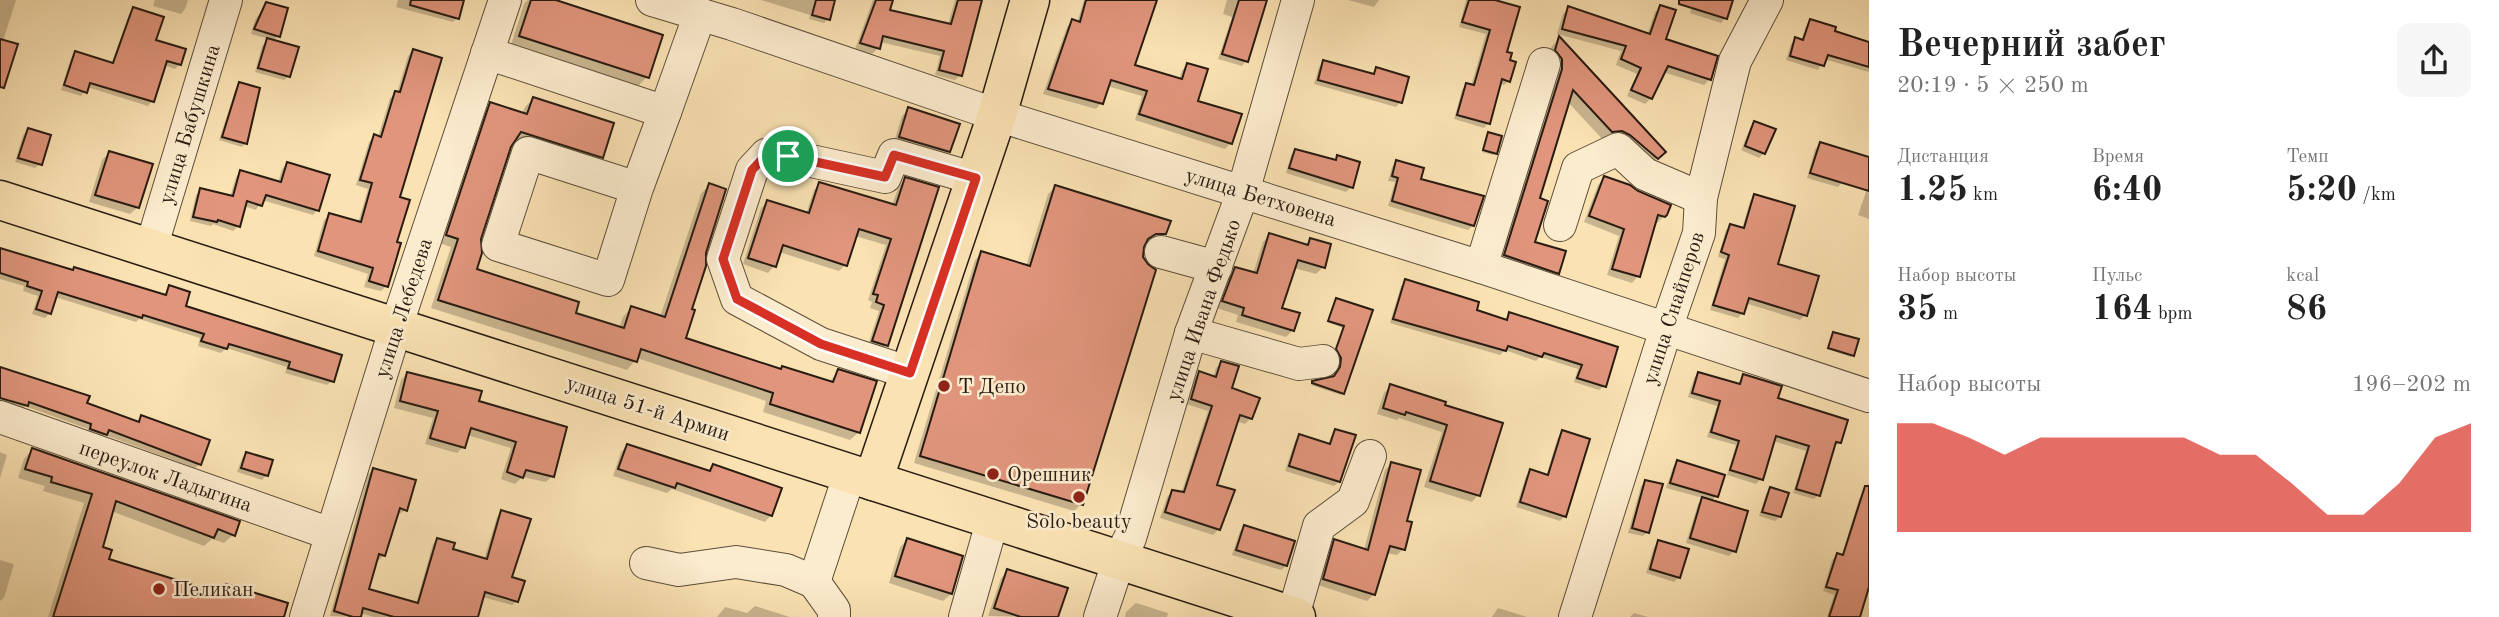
<!DOCTYPE html>
<html lang="ru">
<head>
<meta charset="utf-8">
<style>
  body { margin:0; font-family:"Old Standard TT",serif; background:#f6f6f6; color:#222; height:100vh; display:flex; flex-direction:column; font-size:26px; white-space:nowrap }
  * { box-sizing:border-box; margin:0 }
  p { font-size:23px; color:#767676 }
  .icon { flex:none; width:38px; height:38px; fill:none; stroke:currentColor; stroke-width:2; stroke-linecap:round; stroke-linejoin:round }
  .map { position:relative; flex:1; overflow:hidden }
  .details { display:flex; flex-direction:column; background:#fff; width:630px }
  .details>* { flex:none }
  .pin { position:absolute; display:grid; place-items:center; width:60px; height:60px; color:#fff; margin:-30px; border:4px solid #fff; border-radius:50%; box-shadow:0 2px 7px #0007 }
  .round { display:grid; place-items:center; flex:none; width:74px; height:74px; border-radius:14px; background:#f6f6f6 }
  .summary { display:flex; align-items:center; justify-content:space-between; height:119px; padding:0 28px }
  h1 { font-size:38px; font-weight:600; line-height:52px }
  .metrics { display:grid; grid-template-columns:repeat(3,1fr); gap:10px; height:119px; padding:7px 28px }
  .metrics div { display:grid; align-content:center }
  .metrics b { font-size:35px; font-weight:600 }
  .metrics small { font-size:19px; font-weight:400 }
  .metrics p { font-size:19px }
  .chart { height:196px; padding:14px 28px }
  .chart p { display:flex; justify-content:space-between }
  .chart svg { width:100%; height:126px; margin-top:7px; fill:#d93025; opacity:.7 }
  main { display:flex; flex:1; min-height:0 }
  .map>svg:first-child { display:block }
  .shadow { fill:#0003 }
  .building { fill:#e0957c; stroke:#281b11; stroke-width:2 }
  .lines { fill:none; stroke-linecap:round; stroke-linejoin:round }
  .minor-casing { stroke:#5c4d3a; stroke-width:34 }
  .major-casing { stroke:#281b11; stroke-width:41 }
  .minor { stroke:#fcecce; stroke-width:32 }
  .major { stroke:#fae2b3; stroke-width:38 }
  .route-casing { stroke:#fff; stroke-width:14 }
  .route { stroke:#d93025; stroke-width:9 }
  .poi-dot { fill:#8f2418; stroke:#fcecce; stroke-width:2.5 }
  .labels { text-anchor:middle; stroke-width:5; stroke-linejoin:round; paint-order:stroke }
  .street-label { font-size:21px; fill:#281b11; stroke:#fcecce }
  .poi-label { font-size:21px; fill:#281b11; stroke:#fcecce; text-anchor:start }
</style>
</head>
<body>
<main>
<div class="map">
<svg width="1869" height="617" viewBox="0 0 1869 617">
  <rect width="100%" height="100%" fill="#fae2b3"/>
  <filter id="stains"><feTurbulence type="fractalNoise" baseFrequency=".00286" numOctaves="4"/><feColorMatrix values="0 0 0 0 .2 0 0 0 0 .09 0 0 0 0 .02 0 0 0 .5 -.17"/></filter>
  <radialGradient id="worn" r=".72"><stop offset=".6" stop-color="#630" stop-opacity="0"/><stop offset="1" stop-color="#630" stop-opacity=".3"/></radialGradient>
  <g class="shadow">
    <polygon points="0,0 16,0 3,41 0,68"/>
    <polygon points="155,0 188,0 185,9 181,14 153,6"/>
    <polygon points="398,0 462,0 457,18 453,22 396,7"/>
    <polygon points="528,0 551,0 647,77 638,86 511,45 524,4"/>
    <polygon points="761,0 834,0 828,19 824,23 809,19 810,15"/>
    <polygon points="873,0 892,0 888,11 948,25 955,0 981,0 960,75 955,80 935,75 940,56 880,42 878,48 872,54 855,49"/>
    <polygon points="1084,0 1144,0 1133,66 1179,80 1182,70 1188,65 1195,102 1239,115 1230,144 1225,149 1135,120 1142,96 1107,86 1101,103 1096,109 1043,94 1067,27 1072,21 1077,23"/>
    <polygon points="1227,0 1265,0 1246,61 1242,66 1218,59 1232,17 1223,14"/>
    <polygon points="1348,0 1379,0 1374,7"/>
    <polygon points="1466,0 1489,0 1505,53 1509,81 1504,85 1499,84 1488,123 1484,128 1454,119 1462,90 1467,85 1471,86 1486,34 1459,27"/>
    <polygon points="1695,0 1723,0 1725,18 1721,23 1690,13"/>
    <polygon points="266,4 278,36 271,42 289,76 284,80 255,72 262,46 269,39 251,34 255,20"/>
    <polygon points="1661,7 1663,40 1710,79 1704,85 1663,72 1651,98 1645,104 1627,96 1637,74 1616,65 1621,51 1557,34 1563,14 1569,8 1647,35 1655,12"/>
    <polygon points="134,9 154,41 180,64 175,69 164,65 152,101 148,106 87,87 81,96 61,90 71,58 75,53 111,65 129,14"/>
    <polygon points="1810,21 1833,32 1869,44 1869,72 1824,59 1818,70 1786,60 1791,44 1796,39 1801,41 1806,26"/>
    <polygon points="1559,39 1664,152 1648,167 1603,140 1568,102 1538,199 1533,243 1557,273 1549,281 1497,264 1548,59 1552,46"/>
    <polygon points="413,51 395,243 386,286 381,291 364,287 368,274 314,256 324,220 330,215 358,223 368,189 356,185 369,142 375,136 378,137 390,98 397,93 408,56"/>
    <polygon points="1324,62 1372,74 1377,69 1400,102 1396,107 1314,84 1319,67"/>
    <polygon points="240,84 246,143 242,147 219,140 236,88"/>
    <polygon points="533,99 602,157 593,165 514,140 509,146 479,239 475,270 573,314 619,328 623,317 631,308 660,317 701,194 709,185 704,253 684,339 780,370 829,383 838,371 859,432 850,440 763,412 766,401 637,358 627,370 431,308 451,247 439,243 483,112 491,104 522,114 525,107"/>
    <polygon points="909,109 949,151 942,159 893,145 902,116"/>
    <polygon points="1755,123 1764,153 1759,158 1741,150 1750,128"/>
    <polygon points="28,130 40,164 35,168 15,162 23,135"/>
    <polygon points="1489,134 1495,153 1493,155 1482,152"/>
    <polygon points="1820,144 1842,182 1838,187 1807,178 1815,149"/>
    <polygon points="1295,151 1334,161 1338,157 1358,163 1351,187 1346,192 1286,173 1291,155"/>
    <polygon points="109,153 138,207 130,214 89,202 102,160"/>
    <polygon points="1396,162 1473,225 1468,230 1388,206 1395,182 1388,181 1392,167"/>
    <polygon points="287,164 317,210 313,215 262,200 256,210 244,206 238,226 233,231 213,224 211,226 190,221 196,195 201,190 230,197 236,177 241,172 278,183 282,169"/>
    <polygon points="1604,178 1664,216 1657,223 1654,222 1638,276 1632,283 1607,275 1619,236 1584,222 1598,185"/>
    <polygon points="905,179 937,189 886,345 880,352 867,348 879,311 870,308 872,302 868,300 886,245 855,236 845,265 839,271 779,252 774,266 768,273 743,264 761,208 767,202 806,214 814,190 820,184 892,205 899,186"/>
    <polygon points="1869,183 1869,219 1858,215"/>
    <polygon points="1055,187 1165,233 1158,241 1144,243 1081,504 1074,511 914,463 975,260 982,253 1026,266 1048,194"/>
    <polygon points="1755,196 1776,265 1805,315 1800,320 1745,303 1742,313 1738,318 1710,310 1725,259 1718,257 1726,230 1730,226 1742,229 1750,201"/>
    <polygon points="1270,235 1304,246 1310,240 1323,267 1316,274 1294,268 1280,309 1293,330 1286,337 1236,322 1238,315 1217,308 1229,276 1236,269 1253,274 1263,242"/>
    <polygon points="0,250 163,296 169,287 184,308 332,381 327,385 285,373 287,367 226,348 221,353 198,346 200,338 139,319 136,322 55,297 50,313 45,318 32,314 38,296 23,291 24,286 0,279"/>
    <polygon points="1406,281 1474,312 1504,321 1510,314 1616,348 1604,386 1599,390 1574,382 1578,369 1540,357 1536,361 1505,350 1500,355 1390,323 1401,286"/>
    <polygon points="1336,300 1371,311 1341,395 1311,385 1313,382 1334,378 1339,371 1340,361 1335,351 1343,328 1327,322"/>
    <polygon points="1834,334 1853,355 1851,357 1827,349"/>
    <polygon points="1221,363 1230,390 1251,418 1245,424 1236,421 1215,487 1219,529 1213,535 1160,518 1167,497 1173,491 1181,494 1208,411 1186,404 1194,379 1199,373 1213,378 1216,368"/>
    <polygon points="0,369 85,404 136,423 142,417 200,464 195,468 105,435 100,439 86,434 88,429 25,406 22,410 0,404"/>
    <polygon points="407,373 477,403 552,476 546,482 522,477 515,484 501,479 511,448 467,435 463,447 457,453 425,444 433,418 394,408 401,380"/>
    <polygon points="1698,373 1737,385 1744,376 1839,443 1833,447 1818,495 1814,499 1793,493 1806,451 1773,441 1761,479 1756,484 1727,475 1736,445 1707,437 1717,406 1688,397 1694,378"/>
    <polygon points="1391,386 1444,403 1478,495 1472,502 1424,487 1442,432 1399,418 1397,420 1377,414 1384,393"/>
    <polygon points="1335,431 1339,482 1334,486 1285,471 1295,441 1299,436 1328,445 1331,436"/>
    <polygon points="1563,432 1565,516 1560,521 1516,507 1526,476 1531,471 1546,476 1558,437"/>
    <polygon points="627,446 707,472 713,466 771,515 765,522 672,489 667,493 613,476 621,452"/>
    <polygon points="32,450 233,535 224,543 212,539 204,546 111,511 101,548 107,560 218,594 226,586 282,617 48,617 84,503 43,491 45,486 18,478 24,459"/>
    <polygon points="0,452 7,455 0,478"/>
    <polygon points="246,454 267,475 262,480 237,472 242,458"/>
    <polygon points="1678,462 1716,496 1711,501 1734,551 1729,556 1686,543 1698,504 1703,498 1666,488 1673,467"/>
    <polygon points="1391,464 1405,523 1403,549 1397,555 1386,553 1373,595 1367,601 1318,585 1329,547 1335,541 1364,550 1385,470"/>
    <polygon points="373,470 405,510 400,514 396,513 384,555 379,560 376,559 367,590 416,604 433,544 438,540 451,550 484,560 497,517 502,512 509,578 517,601 512,605 482,597 476,617 374,617 360,613 359,617 330,616 368,474"/>
    <polygon points="1646,482 1648,532 1643,536 1628,533 1641,486"/>
    <polygon points="1771,489 1780,517 1775,521 1759,516 1766,494"/>
    <polygon points="1863,494 1869,496 1869,576 1857,617 1827,617 1834,595 1823,591 1832,560 1837,555 1841,557 1859,499"/>
    <polygon points="1244,527 1293,542 1286,566 1281,570 1232,555 1240,531"/>
    <polygon points="907,540 951,594 943,601 889,583 900,547"/>
    <polygon points="1659,542 1679,577 1674,582 1646,573 1654,547"/>
    <polygon points="0,560 14,564 4,598 0,601"/>
    <polygon points="1008,571 1057,617 988,616 1001,578"/>
    <polygon points="1136,603 1168,613 1167,617 1125,617 1126,612"/>
    <polygon points="755,606 790,617 717,617 725,607 747,613"/>
    <polygon points="1498,608 1527,617 1492,617"/>
    <polygon points="1634,613 1648,617 1630,617"/>
  </g>
  <g class="building">
    <polygon points="411,0 464,0 459,19 410,5"/>
    <polygon points="531,0 556,0 663,35 649,78 519,36"/>
    <polygon points="816,0 835,0 830,20 812,15"/>
    <polygon points="876,0 893,0 890,10 951,24 958,0 982,0 962,76 939,70 944,51 883,36 880,49 860,43"/>
    <polygon points="1086,0 1157,0 1135,65 1182,79 1187,63 1208,69 1198,101 1242,114 1232,144 1139,114 1147,91 1111,80 1103,104 1048,89 1072,19 1080,22"/>
    <polygon points="1239,0 1267,0 1248,62 1222,54"/>
    <polygon points="1469,0 1495,0 1520,7 1507,52 1512,53 1510,60 1516,62 1510,82 1502,79 1490,124 1457,115 1466,83 1474,85 1490,30 1462,22"/>
    <polygon points="1679,0 1733,0 1727,19 1679,4"/>
    <polygon points="266,2 288,8 280,37 254,29"/>
    <polygon points="1660,5 1676,10 1666,39 1718,56 1711,80 1668,66 1652,99 1631,90 1641,68 1621,59 1626,46 1562,29 1568,6 1650,34"/>
    <polygon points="133,7 164,17 156,40 186,49 181,65 167,61 154,102 90,83 87,93 64,85 75,51 113,63"/>
    <polygon points="1810,19 1836,27 1835,31 1869,42 1869,67 1828,55 1824,66 1790,56 1795,37 1803,40"/>
    <polygon points="1559,36 1666,152 1658,159 1630,135 1622,131 1612,132 1573,90 1540,198 1548,201 1535,242 1566,251 1559,274 1504,255 1562,69 1562,59 1555,50"/>
    <polygon points="267,38 299,47 290,77 258,68"/>
    <polygon points="0,39 18,44 4,88 0,87"/>
    <polygon points="413,49 442,58 400,197 410,200 397,242 401,243 388,287 369,281 373,268 318,251 329,213 361,222 372,183 360,180 374,134 381,137 395,91 400,92"/>
    <polygon points="1323,60 1374,74 1376,67 1409,77 1402,103 1318,80"/>
    <polygon points="239,82 260,88 247,144 222,137"/>
    <polygon points="533,97 614,123 603,158 521,132 511,147 481,239 482,253 477,269 579,302 576,313 624,328 631,306 665,317 709,183 726,189 706,253 706,266 692,309 695,310 686,338 781,369 782,366 833,382 838,369 877,381 860,433 770,404 773,393 641,349 637,362 438,300 458,239 446,235 490,102 527,114"/>
    <polygon points="908,107 960,124 950,152 899,137"/>
    <polygon points="1754,121 1776,129 1765,154 1745,146"/>
    <polygon points="28,128 51,135 42,165 18,158"/>
    <polygon points="1488,132 1502,136 1497,154 1483,150"/>
    <polygon points="1820,142 1869,157 1869,191 1810,173"/>
    <polygon points="1295,149 1336,160 1337,155 1360,162 1353,188 1289,168"/>
    <polygon points="109,151 153,164 139,208 95,195"/>
    <polygon points="1396,160 1424,168 1421,179 1484,196 1474,226 1392,201 1398,178 1392,176"/>
    <polygon points="287,162 330,175 319,211 266,195 262,206 247,201 240,227 218,220 217,222 193,217 200,188 233,196 240,170 281,182"/>
    <polygon points="1604,176 1630,185 1638,191 1671,205 1667,215 1665,217 1658,215 1640,277 1612,269 1624,229 1589,216"/>
    <polygon points="905,177 939,187 888,346 872,341 884,305 876,302 878,295 873,294 891,239 859,229 847,266 783,245 776,267 748,258 767,200 809,213 819,182 896,205"/>
    <polygon points="1055,185 1171,221 1166,234 1156,234 1148,239 1144,247 1143,257 1148,264 1156,270 1083,505 920,456 981,251 1030,266"/>
    <polygon points="1754,194 1795,206 1778,264 1819,276 1807,316 1749,298 1744,314 1713,305 1729,255 1721,252 1730,224 1744,228"/>
    <polygon points="1269,233 1308,245 1310,238 1331,244 1325,268 1298,260 1282,308 1300,313 1294,331 1242,315 1244,308 1222,301 1235,267 1257,273"/>
    <polygon points="0,248 73,270 74,267 166,295 169,285 190,292 186,306 342,355 334,382 288,368 290,362 229,344 227,349 201,341 204,334 143,315 142,318 58,292 51,314 36,309 42,291 27,286 28,282 0,273"/>
    <polygon points="1405,279 1479,302 1477,310 1507,320 1509,312 1618,347 1606,387 1577,378 1582,365 1544,353 1542,357 1508,346 1506,351 1393,319"/>
    <polygon points="1336,298 1373,310 1344,394 1312,383 1312,381 1334,376 1340,367 1341,358 1336,349 1344,326 1328,321"/>
    <polygon points="1833,332 1859,339 1854,356 1828,348"/>
    <polygon points="1221,361 1239,366 1232,388 1260,398 1252,419 1240,415 1217,485 1235,490 1220,530 1165,512 1172,490 1184,492 1212,406 1191,399 1199,371 1216,377"/>
    <polygon points="0,367 90,396 87,403 139,422 141,415 210,440 201,465 109,430 107,435 90,429 91,424 29,402 28,406 0,398"/>
    <polygon points="407,372 482,391 479,401 567,427 554,477 526,470 523,478 507,472 516,442 471,428 465,448 430,438 438,411 400,401"/>
    <polygon points="1698,372 1740,384 1743,374 1782,386 1778,398 1848,420 1841,443 1836,442 1820,496 1796,489 1809,446 1776,436 1763,480 1730,470 1739,441 1711,432 1720,401 1692,393"/>
    <polygon points="1390,384 1446,402 1445,405 1503,423 1480,496 1430,481 1447,425 1406,412 1405,415 1383,408"/>
    <polygon points="1335,429 1356,435 1340,482 1289,466 1299,434 1330,444"/>
    <polygon points="1562,430 1590,439 1566,517 1520,502 1530,469 1548,475"/>
    <polygon points="627,444 710,471 713,464 782,488 772,516 677,483 675,488 618,469"/>
    <polygon points="32,448 240,521 235,536 218,529 214,538 116,501 103,547 112,550 109,559 222,594 226,584 288,603 284,617 53,617 92,494 51,482 52,477 25,469"/>
    <polygon points="246,452 273,460 268,476 241,468"/>
    <polygon points="1677,460 1725,475 1718,497 1670,483"/>
    <polygon points="1391,462 1421,470 1407,521 1412,522 1405,550 1390,546 1375,595 1323,579 1334,539 1368,550"/>
    <polygon points="373,468 416,480 407,511 400,508 385,556 379,554 369,589 418,603 437,538 455,543 453,549 487,559 501,510 531,519 512,577 525,581 518,602 485,592 478,617 394,617 363,608 361,617 353,617 334,611"/>
    <polygon points="1645,480 1663,484 1649,533 1632,528"/>
    <polygon points="1865,486 1869,486 1869,587 1860,617 1829,617 1838,590 1826,587 1837,553 1843,555"/>
    <polygon points="1770,487 1789,493 1781,517 1762,512"/>
    <polygon points="1702,497 1748,511 1736,552 1690,538"/>
    <polygon points="1244,525 1295,541 1287,566 1236,550"/>
    <polygon points="907,538 963,556 952,594 895,576"/>
    <polygon points="1658,540 1689,549 1680,578 1650,569"/>
    <polygon points="1007,569 1068,588 1058,617 1021,617 994,608"/>
  </g>
  <g class="lines">
    <g class="minor-casing">
      <g id="minor">
        <polyline points="652,0 732,24 997,115 1481,267 1869,396"/>
        <polyline points="487,53 665,112 637,188 608,280 498,245 528,153 637,188"/>
        <polyline points="665,112 700,14"/>
        <polyline points="1560,225 1578,168 1618,149 1645,174 1701,198"/>
        <polyline points="151,248 226,0"/>
        <polyline points="1161,252 1216,267"/>
        <polyline points="1481,267 1544,64"/>
        <polyline points="1191,333 1299,364 1323,361"/>
        <polyline points="910,373 821,344 737,299 723,259 752,170 766,155 788,156 885,177 894,155 976,179"/>
        <polyline points="0,417 331,534"/>
        <polyline points="646,563 679,570 736,562 786,570 814,582 850,473"/>
        <polyline points="814,582 834,610 834,617"/>
        <polyline points="1293,616 1319,526 1353,501 1370,456"/>
        <polyline points="306,617 396,327 505,0"/>
        <polyline points="965,617 993,519"/>
        <polyline points="1100,617 1119,560 1130,538 1191,333 1243,192 1298,0"/>
        <polyline points="1575,617 1666,329 1699,233 1701,198 1735,61 1767,0"/>
      </g>
    </g>
    <g class="major-casing">
      <g id="major">
        <polyline points="0,200 1296,617"/>
        <polyline points="873,481 997,115 1030,0"/>
      </g>
    </g>
    <use href="#minor" class="minor"/>
    <use href="#major" class="major"/>
  </g>
  <g class="lines">
    <g class="route-casing">
      <polygon id="route" points="766,155 788,156 885,177 894,155 976,178 910,373 821,344 737,299 723,259 752,170"/>
    </g>
    <use href="#route" class="route"/>
  </g>
  <g class="poi-dot">
    <circle cx="944" cy="386" r="7"/>
    <circle cx="993" cy="474" r="7"/>
    <circle cx="1079" cy="497" r="7"/>
    <circle cx="159" cy="589" r="7"/>
  </g>
  <g class="labels">
    <g class="street-label">
      <text transform="translate(189 124) rotate(-73)" y="7">улица Бабушкина</text>
      <text transform="translate(1261 197) rotate(17)" y="7">улица Бетховена</text>
      <text transform="translate(403 308) rotate(-72)" y="7">улица Лебедева</text>
      <text transform="translate(1673 308) rotate(-72)" y="7">улица Снайперов</text>
      <text transform="translate(1203 310) rotate(-71)" y="7">улица Ивана Федько</text>
      <text transform="translate(648 408) rotate(18)" y="7">улица 51-й Армии</text>
      <text transform="translate(166 476) rotate(19)" y="7">переулок Ладыгина</text>
    </g>
    <g class="poi-label">
      <text x="958" y="393">Т Депо</text>
      <text x="1007" y="481">Орешник</text>
      <text x="1079" y="528" text-anchor="middle">Solo beauty</text>
      <text x="173" y="596">Пеликан</text>
    </g>
  </g>
  <rect width="100%" height="100%" filter="url(#stains)"/>
  <rect width="100%" height="100%" fill="url(#worn)"/>
</svg>
<div class="pin" style="left:788px;top:156px;background:#1e9e55"><svg class="icon" aria-label="arrive" viewBox="0 0 24 24"><path d="M6 21V4h12l-3 4 3 4H6"/></svg></div>
</div>
<section class="details">
<div class="summary"><div><h1>Вечерний забег</h1><p>20:19 · 5 × 250 m</p></div><a class="round"><svg class="icon" aria-label="share" viewBox="0 0 24 24"><path d="M12 15V3M7 8l5-5 5 5M5 13v7h14v-7"/></svg></a></div>
<div class="metrics">
<div><p>Дистанция</p><b>1.25<small> km</small></b></div>
<div><p>Время</p><b>6:40</b></div>
<div><p>Темп</p><b>5:20<small> /km</small></b></div>
</div>
<div class="metrics">
<div><p>Набор высоты</p><b>35<small> m</small></b></div>
<div><p>Пульс</p><b>164<small> bpm</small></b></div>
<div><p>kcal</p><b>86</b></div>
</div>
<div class="chart"><p><span>Набор высоты</span>196–202 m</p>
<svg viewBox="0 0 160 44" preserveAspectRatio="none"><path d="M0 44V6L10 6L20 11L30 17L40 11L50 11L60 11L70 11L80 11L90 17L100 17L110 27L120 38L130 38L140 27L150 11L160 6V44z"/></svg>
</div>
</section>
</main>
</body>
</html>
